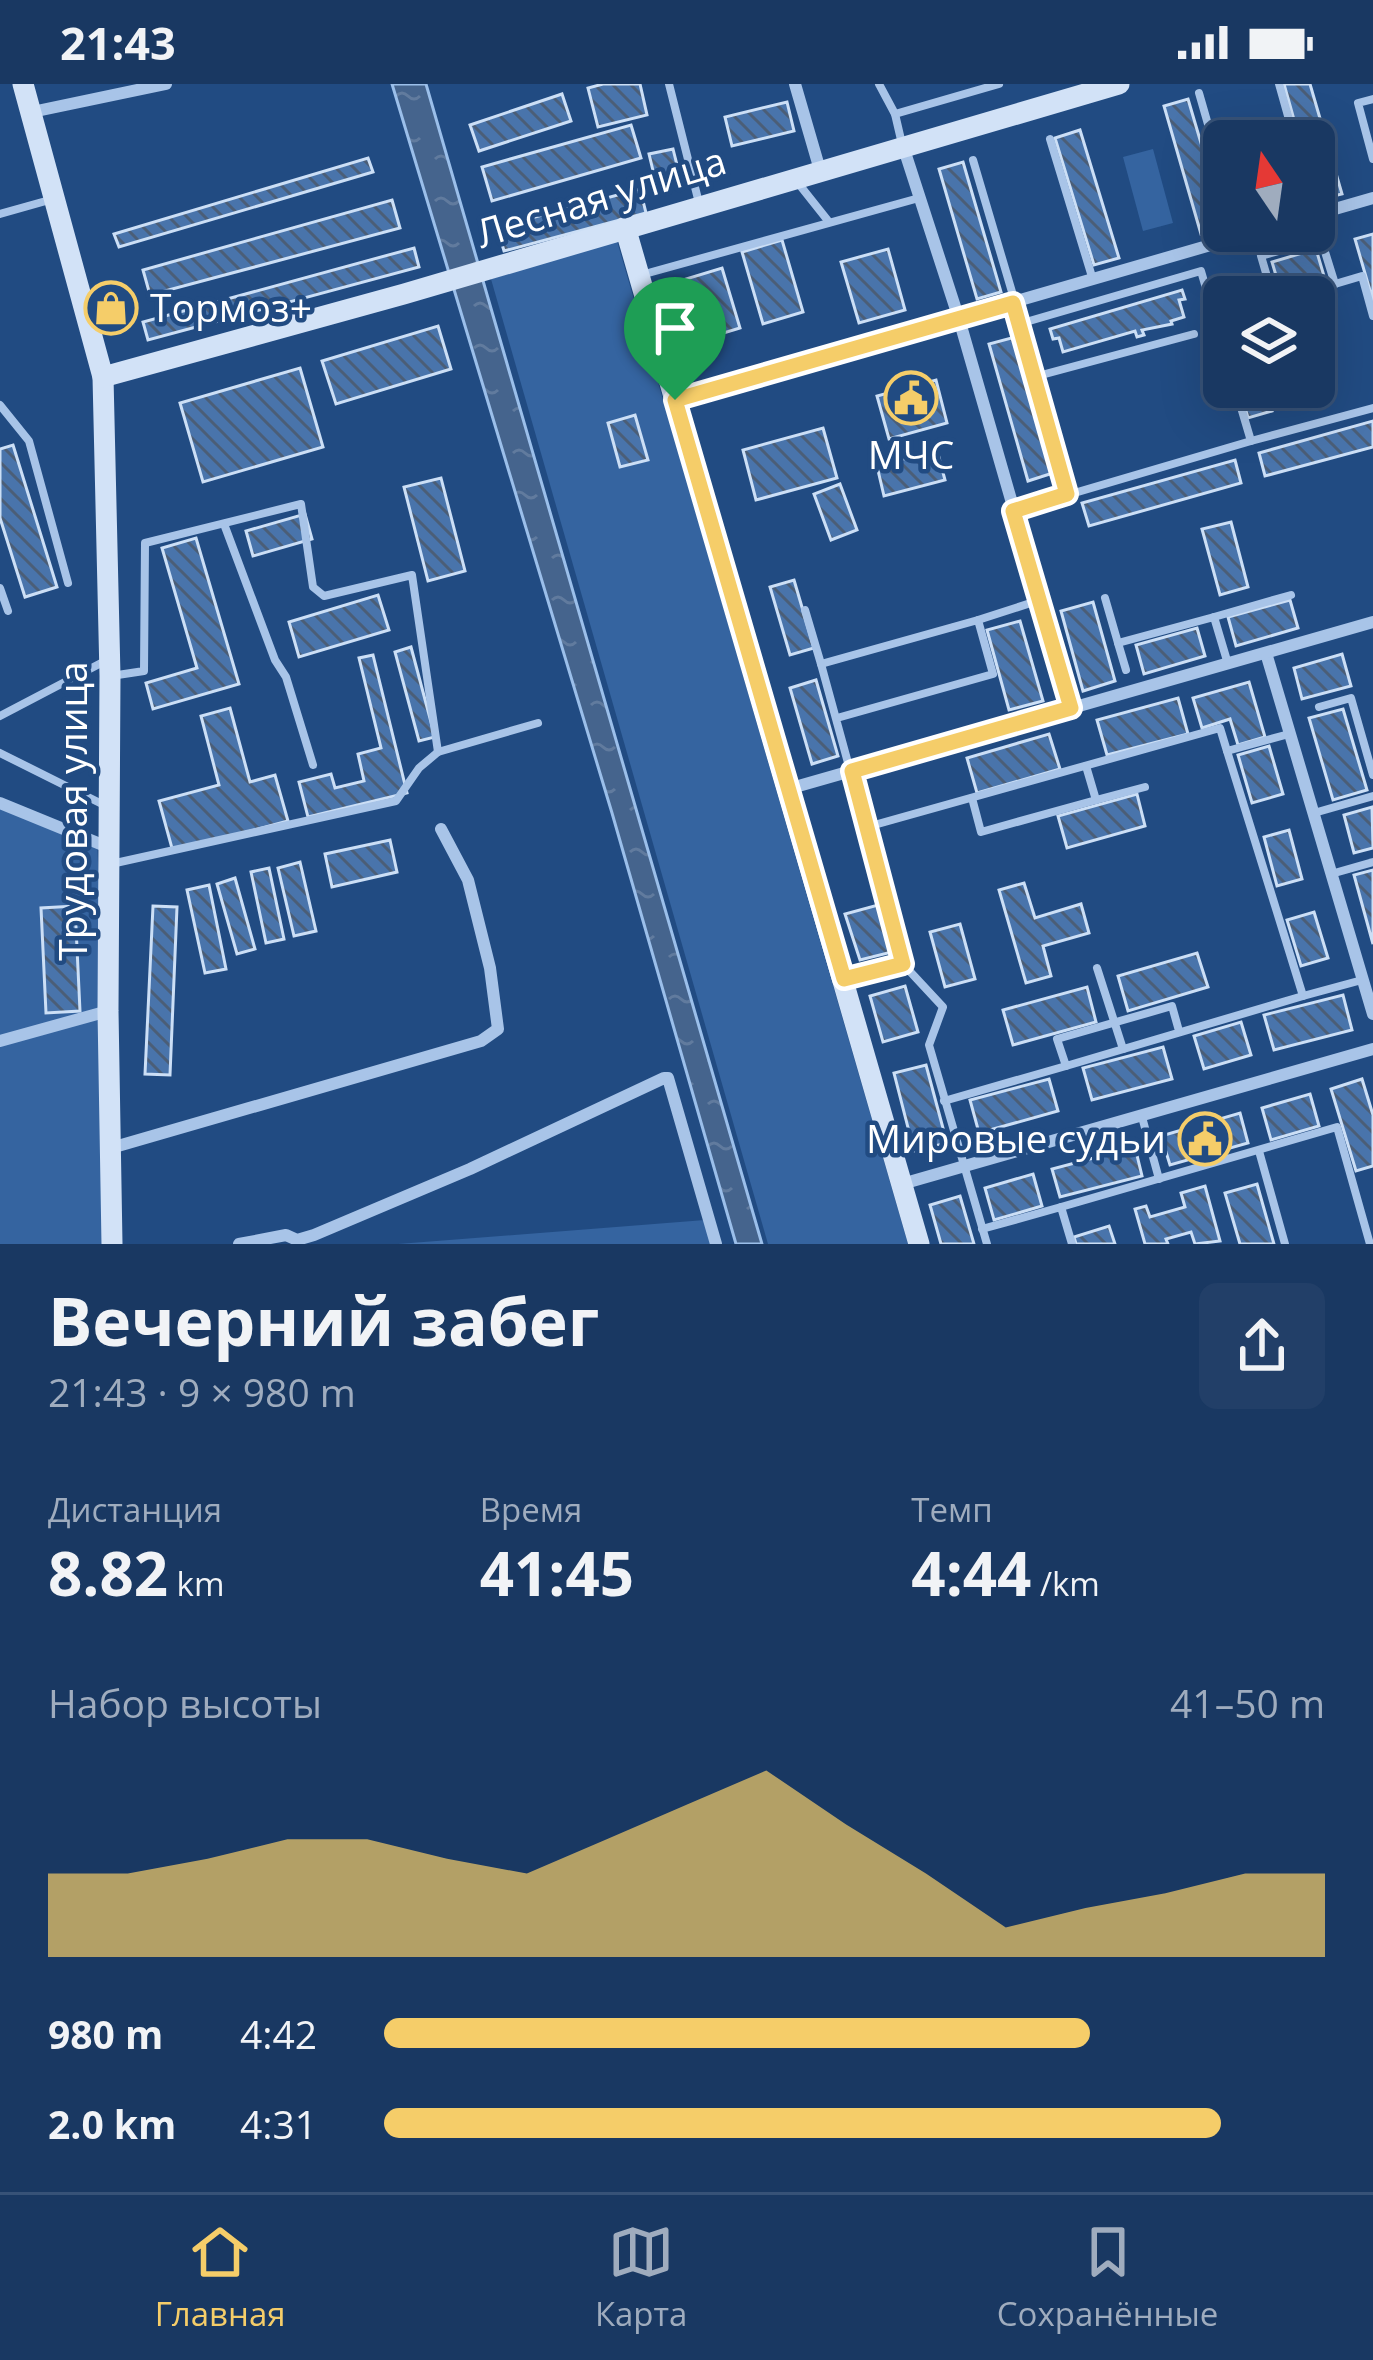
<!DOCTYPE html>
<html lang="ru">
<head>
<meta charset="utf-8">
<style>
  body { margin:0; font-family:"Open Sans",sans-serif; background:#223f68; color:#f1f3f6; height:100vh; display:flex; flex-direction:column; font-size:45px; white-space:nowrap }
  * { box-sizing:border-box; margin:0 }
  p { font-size:39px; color:#9facbe }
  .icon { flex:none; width:66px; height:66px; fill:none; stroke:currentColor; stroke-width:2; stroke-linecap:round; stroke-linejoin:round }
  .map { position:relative; height:1160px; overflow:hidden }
  .side { display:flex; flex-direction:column; background:#193862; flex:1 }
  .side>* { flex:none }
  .needle { width:78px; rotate:347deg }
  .buttons { position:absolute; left:1203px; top:36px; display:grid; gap:24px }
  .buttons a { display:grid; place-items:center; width:132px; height:132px; border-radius:18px; background:#193862; box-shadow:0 12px 48px #0002,0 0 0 3px #375277; font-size:60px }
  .pin { position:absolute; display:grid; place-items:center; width:102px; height:102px; color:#fff; margin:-123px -51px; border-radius:50% 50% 50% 0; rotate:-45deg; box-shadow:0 0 12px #0007 }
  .pin .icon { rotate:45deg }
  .round { display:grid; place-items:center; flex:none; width:126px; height:126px; border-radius:18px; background:#223f68 }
  .headline { display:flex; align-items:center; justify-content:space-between; height:204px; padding:0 48px }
  h1 { font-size:66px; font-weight:700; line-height:90px }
  .figures { display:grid; grid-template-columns:repeat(3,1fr); gap:18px; height:204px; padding:12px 48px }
  .figures div { display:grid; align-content:center }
  .figures b { font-size:60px; font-weight:700 }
  .figures small { font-size:33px; font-weight:400 }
  .figures p { font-size:33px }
  .chart { height:336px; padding:24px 48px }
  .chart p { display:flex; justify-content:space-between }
  .chart svg { width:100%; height:216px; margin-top:12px; fill:#f5cd69; opacity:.7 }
  ul { padding:0 48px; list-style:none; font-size:39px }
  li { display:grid; grid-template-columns:192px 144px 1fr; align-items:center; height:90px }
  li i { height:30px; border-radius:15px; background:#f5cd69 }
  .status { display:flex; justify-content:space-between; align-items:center; height:84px; padding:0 60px; background:#193862; direction:ltr }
  .status svg { height:33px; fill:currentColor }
  .tab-bar { display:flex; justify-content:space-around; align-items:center; height:168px; border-top:3px solid #375277; background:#193862; font-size:33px; color:#9facbe }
  .tab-bar a { display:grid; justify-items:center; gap:6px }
  .tab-bar .current { color:#f5cd69 }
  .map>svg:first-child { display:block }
  .green { fill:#3564a0 }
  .water { fill:url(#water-ripples); stroke:#9bbfea; stroke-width:3 }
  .building { fill:url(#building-back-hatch); stroke:#ccdff6; stroke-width:3 }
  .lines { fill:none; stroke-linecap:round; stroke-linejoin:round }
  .lane { stroke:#a8c4e8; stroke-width:8 }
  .street { stroke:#a8c4e8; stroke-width:12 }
  .secondary { stroke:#d2e2f7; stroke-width:21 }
  .route-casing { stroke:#fff; stroke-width:24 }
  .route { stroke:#f5cd69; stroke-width:15 }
  .labels { text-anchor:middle; stroke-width:9; stroke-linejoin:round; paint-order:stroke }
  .street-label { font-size:39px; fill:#fff; stroke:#214b82 }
  .poi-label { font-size:39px; fill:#fff; stroke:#214b82; text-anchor:start }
</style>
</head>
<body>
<div class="status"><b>21:43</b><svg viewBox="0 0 49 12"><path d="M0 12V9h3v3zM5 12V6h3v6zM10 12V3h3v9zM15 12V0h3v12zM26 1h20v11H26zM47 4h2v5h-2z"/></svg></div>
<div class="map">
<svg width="1373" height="1160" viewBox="0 0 1373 1160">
  <defs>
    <pattern id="water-ripples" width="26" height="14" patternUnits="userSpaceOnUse" patternTransform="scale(3)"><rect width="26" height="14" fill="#45648d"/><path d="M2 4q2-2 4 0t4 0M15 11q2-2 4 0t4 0" fill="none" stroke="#617b9e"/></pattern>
    <pattern id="building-back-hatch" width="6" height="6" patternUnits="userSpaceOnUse" patternTransform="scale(3)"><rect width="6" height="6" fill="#4974ab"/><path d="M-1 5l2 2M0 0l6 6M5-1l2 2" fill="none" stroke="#4b5e77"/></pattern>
  </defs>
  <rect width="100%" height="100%" fill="#214b82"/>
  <g class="green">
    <polygon points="1153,65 1173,139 1143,147 1123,73"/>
    <polygon points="617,157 908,1160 768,1160 491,195"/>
    <polygon points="0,717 97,754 113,1160 0,1160"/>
    <polygon points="705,1136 711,1160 398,1160"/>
  </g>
  <polygon class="water" points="392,0 426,0 762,1160 736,1160 612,729"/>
  <g class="building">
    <polygon points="603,0 640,0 647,31 598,43 588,4"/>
    <polygon points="1284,0 1310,0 1342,110 1317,116 1314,57 1300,57"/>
    <polygon points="562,10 571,37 479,67 470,41"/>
    <polygon points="1188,15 1224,137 1224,143 1201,150 1164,22"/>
    <polygon points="787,18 794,47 732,62 725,33"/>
    <polygon points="631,41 641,74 492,117 482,83"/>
    <polygon points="1080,46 1119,174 1094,181 1055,54"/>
    <polygon points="673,65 679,89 655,95 649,70"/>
    <polygon points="368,74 373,88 119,163 114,150"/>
    <polygon points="963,78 1001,208 977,215 939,85"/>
    <polygon points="640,105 646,129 504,167 497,143"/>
    <polygon points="392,116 400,144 150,211 143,186"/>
    <polygon points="1373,150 1373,217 1355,155"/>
    <polygon points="782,156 803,228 763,240 742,168"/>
    <polygon points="414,164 419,183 148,256 143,238"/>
    <polygon points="888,165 905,226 859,239 841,178"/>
    <polygon points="1316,165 1324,192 1280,205 1272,178"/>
    <polygon points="722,184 740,244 681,262 663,202"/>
    <polygon points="1233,191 1239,213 1224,213 1224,251 1209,198"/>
    <polygon points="117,203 128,239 105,246 95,210"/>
    <polygon points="1182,206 1185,215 1179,216 1184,233 1171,237 1172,240 1142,246 1144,251 1137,253 1135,247 1063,268 1059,254 1053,255 1050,245"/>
    <polygon points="438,242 451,285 336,320 322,277"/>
    <polygon points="1015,253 1053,389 1028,397 989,260"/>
    <polygon points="300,284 323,363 203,398 180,319"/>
    <polygon points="936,296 947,339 889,355 877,312"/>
    <polygon points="1239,303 1265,303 1272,327 1248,334"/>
    <polygon points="635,331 648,376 620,383 608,339"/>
    <polygon points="1373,337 1373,363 1265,392 1259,369"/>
    <polygon points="823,344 837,394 756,416 743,366"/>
    <polygon points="13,361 57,503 25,513 0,434 0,365"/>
    <polygon points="937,366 945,396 884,412 877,382"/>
    <polygon points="1235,376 1241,399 1089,442 1082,419"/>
    <polygon points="441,394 465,487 428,497 404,403"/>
    <polygon points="840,400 857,446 831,456 814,410"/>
    <polygon points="305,430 312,455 253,472 246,447"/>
    <polygon points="1231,438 1248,503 1220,511 1202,445"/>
    <polygon points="196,454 239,600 153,625 146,599 197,584 162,464"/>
    <polygon points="794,496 814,564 790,571 770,503"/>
    <polygon points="378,511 389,546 299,573 289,538"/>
    <polygon points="1290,516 1298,544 1236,562 1228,533"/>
    <polygon points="1093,518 1115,597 1083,607 1061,527"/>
    <polygon points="1020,537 1043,617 1009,626 987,546"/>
    <polygon points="1197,544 1205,572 1144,590 1136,561"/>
    <polygon points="411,563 435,653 419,657 395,568"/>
    <polygon points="1342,570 1351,602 1302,615 1294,584"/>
    <polygon points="373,571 407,709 308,733 299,698 331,690 335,704 364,697 358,670 381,664 359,574"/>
    <polygon points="816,596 838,672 812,680 790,604"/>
    <polygon points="1249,598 1265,653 1238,661 1230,635 1202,644 1193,614"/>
    <polygon points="1178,614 1188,650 1107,671 1097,636"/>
    <polygon points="230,624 250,698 275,691 288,737 173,768 159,717 219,701 201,632"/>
    <polygon points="1343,625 1367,706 1333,716 1309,634"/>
    <polygon points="1049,650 1060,685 977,709 967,674"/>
    <polygon points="1269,662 1283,710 1252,719 1238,671"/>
    <polygon points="1137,710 1145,742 1067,764 1058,732"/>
    <polygon points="1372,723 1373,764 1354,769 1344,731"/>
    <polygon points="1289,746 1302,795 1277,802 1264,753"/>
    <polygon points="390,756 397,788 332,803 325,770"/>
    <polygon points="300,778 316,847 294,852 278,784"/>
    <polygon points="269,784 284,855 266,859 251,788"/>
    <polygon points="1373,786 1373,860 1354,791"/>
    <polygon points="235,794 255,865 237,870 217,800"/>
    <polygon points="1024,799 1035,834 1081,820 1089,849 1043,862 1051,892 1026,899 999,806"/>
    <polygon points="209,801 226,885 205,889 187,806"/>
    <polygon points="878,821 892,868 860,876 845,830"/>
    <polygon points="75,822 80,927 46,929 41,824"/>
    <polygon points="153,822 177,823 170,991 145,990"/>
    <polygon points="1314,828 1328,874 1301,882 1287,836"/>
    <polygon points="960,840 975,895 945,903 930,848"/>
    <polygon points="1197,869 1208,903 1128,927 1118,892"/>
    <polygon points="905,902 918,948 883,958 870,912"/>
    <polygon points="1087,903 1096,938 1013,961 1003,926"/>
    <polygon points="1343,911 1352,946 1274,966 1264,931"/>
    <polygon points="1241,938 1251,971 1204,985 1194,952"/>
    <polygon points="1163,963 1172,995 1092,1016 1083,984"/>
    <polygon points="926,981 947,1059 914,1067 894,989"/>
    <polygon points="1049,995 1058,1027 979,1049 970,1016"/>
    <polygon points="1362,995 1373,1031 1373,1082 1356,1087 1331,1005"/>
    <polygon points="1310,1010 1319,1042 1271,1056 1262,1024"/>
    <polygon points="1240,1029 1248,1059 1170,1081 1161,1052"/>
    <polygon points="1135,1063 1142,1092 1060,1113 1052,1085"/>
    <polygon points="1033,1090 1042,1122 994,1136 985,1104"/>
    <polygon points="1257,1100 1274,1160 1240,1160 1225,1109"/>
    <polygon points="1205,1102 1220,1157 1195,1160 1191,1148 1166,1155 1168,1160 1145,1160 1135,1125 1146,1122 1150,1133 1185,1123 1181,1109"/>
    <polygon points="960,1112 974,1160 941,1160 930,1121"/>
    <polygon points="1109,1142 1115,1160 1076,1160 1074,1153"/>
  </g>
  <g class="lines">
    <g class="lane">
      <polyline points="669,0 699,119"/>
      <polyline points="879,0 895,30 902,60"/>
      <polyline points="1279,0 1295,57"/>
      <polyline points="1199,9 1224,96"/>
      <polyline points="1373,15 1358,19 1373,75"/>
      <polyline points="895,30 999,0"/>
      <polyline points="1050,55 1093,196"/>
      <polyline points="973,76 1015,218"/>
      <polyline points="798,99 829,138"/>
      <polyline points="0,130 53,115"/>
      <polyline points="641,191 919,114"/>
      <polyline points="1273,213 1261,172 1321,155 1335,200"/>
      <polyline points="1291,213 1362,192 1373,232"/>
      <polyline points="1013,219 1067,410"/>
      <polyline points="1019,240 1201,187 1224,266"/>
      <polyline points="1034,293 1194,250"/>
      <polyline points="1235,303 1251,357 1373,324"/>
      <polyline points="0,321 29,357 68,499"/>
      <polyline points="1013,427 1251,357"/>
      <polyline points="224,440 275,576 286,593 313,681"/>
      <polyline points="0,504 8,527"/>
      <polyline points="1105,514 1118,559 1214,533 1228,580"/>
      <polyline points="805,526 821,580"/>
      <polyline points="1214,533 1291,511"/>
      <polyline points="978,536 1040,516"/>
      <polyline points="1118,559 1126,586"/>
      <polyline points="111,592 144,587 145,459 301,420 313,503 324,512 412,491 438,668 538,639"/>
      <polyline points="1319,623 1351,614 1373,691"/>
      <polyline points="0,632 105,577"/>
      <polyline points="837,634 993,590 978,536 821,580 903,880"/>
      <polyline points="1227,667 1303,912 1362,896"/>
      <polyline points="0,669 106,722"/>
      <polyline points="972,714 981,748 1096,716 1086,682"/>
      <polyline points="1096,716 1145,703"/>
      <polyline points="1314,729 1373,712"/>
      <polyline points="867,743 1220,644 1227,667 1289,650"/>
      <polyline points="111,780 396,717 419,684 438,668"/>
      <polyline points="1331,790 1373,778"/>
      <polyline points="1097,884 1123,965"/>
      <polyline points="847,894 903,880 943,923 929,961 987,1160"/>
      <polyline points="1179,947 1172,922 1057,955 1066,982 1303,912"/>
      <polyline points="944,1017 1066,982"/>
      <polyline points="1142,1033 1159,1095"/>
      <polyline points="1259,1067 1285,1160"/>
      <polyline points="1061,1123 1337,1043 1370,1160"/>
      <polyline points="982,1145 1061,1123 1072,1160"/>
    </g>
    <g class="street">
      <polyline points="795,0 820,86"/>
      <polyline points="32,28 166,0"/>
      <polyline points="903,62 959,235 1071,624"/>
      <polyline points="1314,131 1373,114"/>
      <polyline points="675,316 1259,147"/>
      <polyline points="1266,569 1373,930"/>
      <polyline points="788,705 1373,538"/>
      <polyline points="0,719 110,764"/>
      <polyline points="0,957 108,927"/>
      <polyline points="111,1064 481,957 498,945 490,884 468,796 441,745"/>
      <polyline points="902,1100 1373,965"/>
      <polyline points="239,1160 286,1151 297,1156 314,1151 470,1085 664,994 668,994 716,1160"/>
    </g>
    <g class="secondary">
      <polyline points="23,0 103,293 110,592 108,927 112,1160"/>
      <polyline points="625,143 919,1160"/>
      <polyline points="103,293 404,210 1119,0"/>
    </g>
  </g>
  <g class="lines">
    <g class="route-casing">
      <polygon id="route" points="1013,219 1067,410 1013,427 1071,624 852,687 903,880 844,895 675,316"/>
    </g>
    <use href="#route" class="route"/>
  </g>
  <defs>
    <g id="shop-ring" transform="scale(2.7)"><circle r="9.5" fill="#214b82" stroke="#f5cd69" stroke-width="1.5"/><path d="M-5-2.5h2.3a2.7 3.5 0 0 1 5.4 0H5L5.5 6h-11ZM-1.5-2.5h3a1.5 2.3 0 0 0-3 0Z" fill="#f5cd69"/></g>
    <g id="civic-ring" transform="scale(2.7)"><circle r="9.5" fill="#214b82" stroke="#f5cd69" stroke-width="1.5"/><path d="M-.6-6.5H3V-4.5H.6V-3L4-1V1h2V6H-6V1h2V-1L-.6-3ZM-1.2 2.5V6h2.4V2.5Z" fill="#f5cd69"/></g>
  </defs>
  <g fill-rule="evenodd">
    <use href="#shop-ring" x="111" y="224"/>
    <use href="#civic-ring" x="911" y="314"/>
    <use href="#civic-ring" x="1205" y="1055"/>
  </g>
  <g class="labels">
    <g class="street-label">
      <text transform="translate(601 113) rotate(-17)" y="14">Лесная улица</text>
      <text transform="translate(73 727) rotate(-90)" y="14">Трудовая улица</text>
    </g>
    <g class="poi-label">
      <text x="150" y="238">Тормоз+</text>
      <text x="911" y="385" text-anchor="middle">МЧС</text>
      <text x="1166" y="1069" text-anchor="end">Мировые судьи</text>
    </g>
  </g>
</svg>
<div class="buttons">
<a><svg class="needle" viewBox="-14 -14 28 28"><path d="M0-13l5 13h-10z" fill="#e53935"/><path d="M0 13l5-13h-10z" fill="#9facbe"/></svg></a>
<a><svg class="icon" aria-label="layers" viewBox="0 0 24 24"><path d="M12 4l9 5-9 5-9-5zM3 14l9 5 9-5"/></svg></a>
</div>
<div class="pin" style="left:675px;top:316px;background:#1e9e55"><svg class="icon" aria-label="arrive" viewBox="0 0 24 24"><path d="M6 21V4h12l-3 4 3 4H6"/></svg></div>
</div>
<section class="side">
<div class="headline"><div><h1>Вечерний забег</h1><p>21:43 · 9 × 980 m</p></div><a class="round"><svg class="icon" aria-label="share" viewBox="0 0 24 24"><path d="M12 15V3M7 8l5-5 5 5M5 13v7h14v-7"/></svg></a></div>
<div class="figures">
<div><p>Дистанция</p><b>8.82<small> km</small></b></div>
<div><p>Время</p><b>41:45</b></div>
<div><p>Темп</p><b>4:44<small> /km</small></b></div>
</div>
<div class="chart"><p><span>Набор высоты</span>41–50 m</p>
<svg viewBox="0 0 160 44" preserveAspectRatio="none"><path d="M0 44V27L10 27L20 24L30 20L40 20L50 24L60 27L70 20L80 13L90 6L100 17L110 27L120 38L130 34L140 31L150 27L160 27V44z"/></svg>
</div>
<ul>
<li><b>980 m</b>4:42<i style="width:75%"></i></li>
<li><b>2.0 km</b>4:31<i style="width:89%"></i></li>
</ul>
</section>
<nav class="tab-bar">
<a class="current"><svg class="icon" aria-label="home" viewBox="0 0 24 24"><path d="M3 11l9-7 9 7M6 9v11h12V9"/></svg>Главная</a>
<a><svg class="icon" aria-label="map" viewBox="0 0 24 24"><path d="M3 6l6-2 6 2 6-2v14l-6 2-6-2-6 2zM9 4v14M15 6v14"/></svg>Карта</a>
<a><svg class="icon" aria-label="saved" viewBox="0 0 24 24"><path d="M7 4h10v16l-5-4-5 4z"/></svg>Сохранённые</a>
</nav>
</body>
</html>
